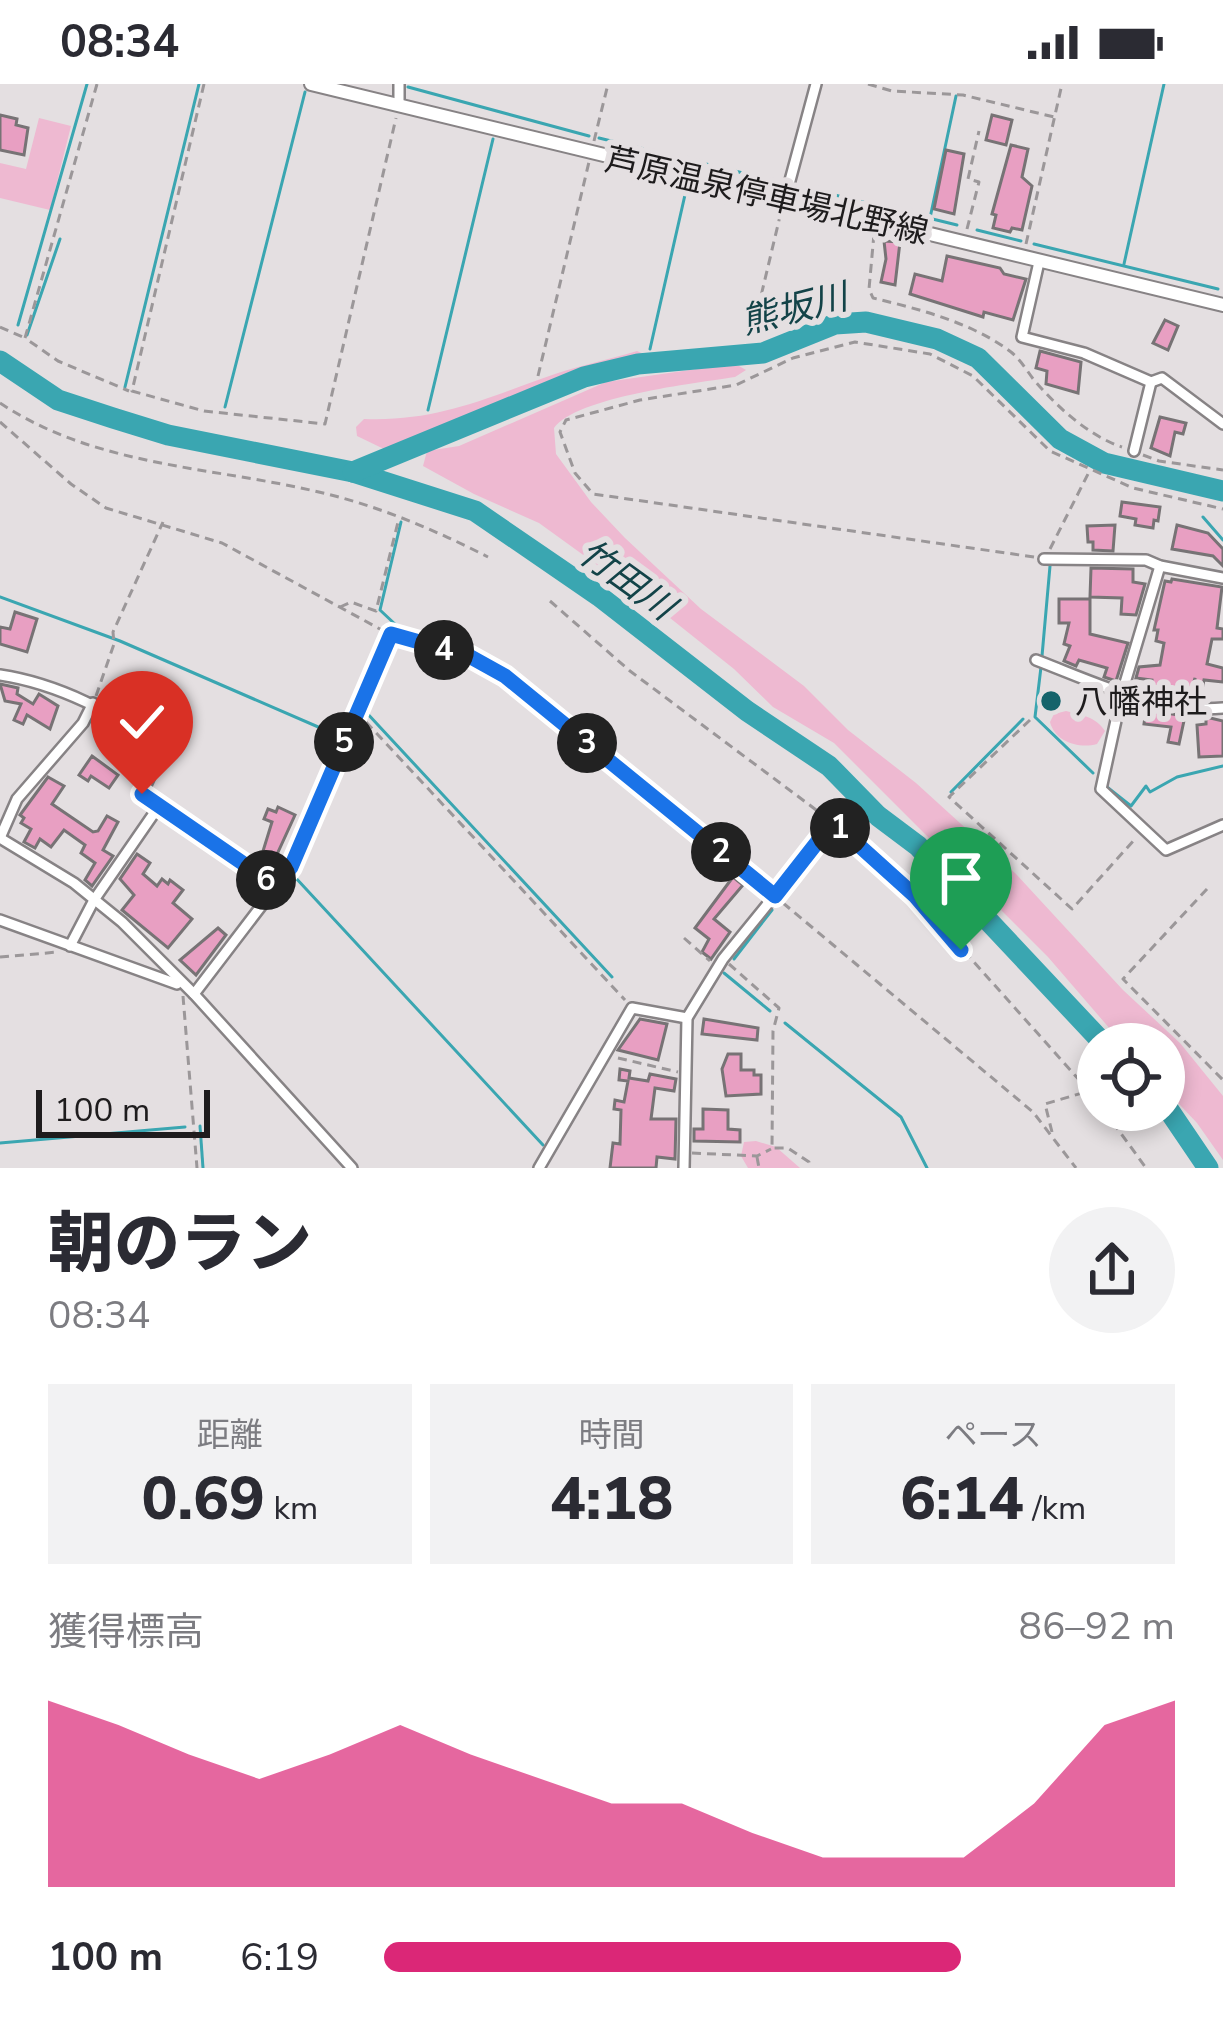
<!DOCTYPE html>
<html lang="ja">
<head>
<meta charset="utf-8">
<style>
  body { margin:0; font-family:"Nunito Sans","Noto Sans JP",sans-serif; background:#f2f2f3; color:#2b2b33; height:100vh; display:flex; flex-direction:column; font-size:45px; white-space:nowrap }
  * { box-sizing:border-box; margin:0 }
  p { font-size:39px; color:#7c7c81 }
  .icon { flex:none; width:66px; height:66px; fill:none; stroke:currentColor; stroke-width:2; stroke-linecap:round; stroke-linejoin:round }
  .map { position:relative; height:1084px; overflow:hidden }
  .drawer { display:flex; flex-direction:column; background:#fff; flex:1 }
  .drawer>* { flex:none }
  .controls { position:absolute; left:1077px; top:939px; display:grid; gap:24px }
  .controls a { display:grid; place-items:center; width:108px; height:108px; border-radius:50%; background:#fff; box-shadow:0 6px 18px #0003; font-size:60px }
  .scale { position:absolute; left:36px; bottom:30px; width:174px; box-sizing:border-box; padding-left:12px; border:6px solid #1e1c1d; border-top:0; font-size:33px; line-height:42px; white-space:nowrap; color:#1e1c1d; -webkit-text-stroke:9px #e4dfe1; paint-order:stroke }
  .pin { position:absolute; display:grid; place-items:center; width:102px; height:102px; color:#fff; margin:-123px -51px; border-radius:50% 50% 50% 0; rotate:-45deg; box-shadow:0 0 12px #0007 }
  .pin .icon { rotate:45deg }
  .km { position:absolute; width:60px; height:60px; margin:-30px; border-radius:50%; background:#222; color:#fff; font-size:33px; line-height:60px; text-align:center }
  .round { display:grid; place-items:center; flex:none; width:126px; height:126px; border-radius:63px; background:#f2f2f3 }
  .head { display:flex; align-items:center; justify-content:space-between; height:204px; padding:0 48px }
  h1 { font-size:66px; font-weight:800; line-height:90px }
  .stats { display:grid; grid-template-columns:repeat(3,1fr); gap:18px; height:204px; padding:12px 48px }
  .stats div { display:grid; align-content:center; border-radius:0px; background:#f2f2f3; text-align:center }
  .stats b { font-size:60px; font-weight:800 }
  .stats small { font-size:33px; font-weight:400 }
  .stats p { font-size:33px }
  .chart { height:336px; padding:24px 48px }
  .chart p { display:flex; justify-content:space-between }
  .chart svg { width:100%; height:216px; margin-top:12px; fill:#db2777; opacity:.7 }
  ul { padding:0 48px; list-style:none; font-size:39px }
  li { display:grid; grid-template-columns:192px 144px 1fr; align-items:center; height:90px }
  li i { height:30px; border-radius:15px; background:#db2777 }
  .status { display:flex; justify-content:space-between; align-items:center; height:84px; padding:0 60px; background:#fff; direction:ltr }
  .status svg { height:33px; fill:currentColor }
  .map>svg:first-child { display:block }
  .green { fill:#eeb9d1 }
  .lines { fill:none; stroke-linecap:round; stroke-linejoin:round }
  .stream { stroke:#3aa6b1; stroke-width:3 }
  .river { stroke:#3aa6b1; stroke-width:21 }
  .building { fill:#e89fc2; stroke:#777375; stroke-width:3 }
  .street-casing { stroke:#878385; stroke-width:14 }
  .secondary-casing { stroke:#878385; stroke-width:16 }
  .path { stroke:#9b9799; stroke-width:3; stroke-dasharray:9 6; stroke-linecap:butt }
  .street { stroke:#fff; stroke-width:9 }
  .secondary { stroke:#fff; stroke-width:12 }
  .route-casing { stroke:#fff; stroke-width:24 }
  .route { stroke:#1a73e8; stroke-width:15 }
  .poi-dot { fill:#15636b; stroke:#e4dfe1; stroke-width:4.5 }
  .labels { text-anchor:middle; stroke-width:12; stroke-linejoin:round; paint-order:stroke }
  .street-label { font-size:33px; fill:#1e1c1d; stroke:#e4dfe1 }
  .poi-label { font-size:33px; fill:#1e1c1d; stroke:#e4dfe1; text-anchor:start }
  .water-label { font-size:36px; font-style:italic; fill:#134348; stroke:#e4dfe1 }
</style>
</head>
<body>
<div class="status"><b>08:34</b><svg viewBox="0 0 49 12"><path d="M0 12V9h3v3zM5 12V6h3v6zM10 12V3h3v9zM15 12V0h3v12zM26 1h20v11H26zM47 4h2v5h-2z"/></svg></div>
<div class="map">
<svg width="1223" height="1084" viewBox="0 0 1223 1084">
  <rect width="100%" height="100%" fill="#e4dfe1"/>
  <g class="green">
    <polygon points="39,34 71,42 50,126 0,114 0,79 26,85"/>
    <path d="M637,267L646,271L632,279L559,297L398,363L386,366L357,352L356,343L364,335C438,338 489,313 555,290C582,281 610,275 637,267Z"/>
    <path d="M718,282H739L746,286L735,293C696,299 576,313 554,344L556,370L591,418L625,454L701,525L804,602L848,646L916,699L1016,790L1123,906L1180,959L1223,1012V1076L1197,1039L1164,1004V960H1123L1048,873L834,659L773,623L734,585L665,530L539,439L474,410L423,382L427,367L459,362L606,298Z"/>
    <path d="M1066,627C1082,631 1096,633 1105,647L1097,660C1079,665 1055,658 1050,638L1054,630Z"/>
    <polygon points="756,1057 776,1063 800,1084 748,1084 741,1072 744,1058"/>
  </g>
  <g class="lines">
    <g class="stream">
      <polyline points="408,3 589,52"/>
      <polyline points="599,54 784,99"/>
      <polyline points="802,103 957,141"/>
      <polyline points="930,134 956,12"/>
      <polyline points="977,146 1021,157"/>
      <polyline points="1034,160 1218,205"/>
      <polyline points="1124,180 1164,0"/>
      <polyline points="18,241 87,0"/>
      <polyline points="27,251 60,155"/>
      <polyline points="650,265 687,102"/>
      <polyline points="125,303 199,0"/>
      <polyline points="225,323 305,8"/>
      <polyline points="428,326 493,55"/>
      <polyline points="1203,433 1223,456"/>
      <polyline points="0,513 120,557 339,652"/>
      <polyline points="397,542 380,526 401,438"/>
      <polyline points="393,563 365,627 612,893"/>
      <polyline points="1042,572 1050,482"/>
      <polyline points="1041,583 1035,633 1093,689"/>
      <polyline points="365,627 294,792 543,1061"/>
      <polyline points="1107,703 1131,722 1146,702 1150,708 1177,693 1223,682"/>
      <polyline points="951,708 1023,635"/>
      <polyline points="785,805 833,746"/>
      <polyline points="734,875 772,826"/>
      <polyline points="724,889 770,927"/>
      <polyline points="785,939 901,1033 927,1084"/>
      <polyline points="200,1042 203,1084"/>
      <polyline points="0,1059 185,1043"/>
    </g>
    <g class="river">
      <polyline points="0,277 58,316 113,334 168,351 353,388 475,427 599,512 747,627 829,682 878,732 918,762 1104,960"/>
      <polyline points="353,388 584,293 638,280 763,269 835,240 866,238 937,255 978,274 1060,355 1104,379 1223,407"/>
      <polyline points="1164,1019 1208,1084"/>
    </g>
  </g>
  <g class="building">
    <polygon points="0,31 17,35 16,41 28,44 24,71 0,66"/>
    <polygon points="992,31 1012,36 1006,61 986,56"/>
    <polygon points="1011,61 1028,65 1022,93 1032,102 1022,146 1012,144 1010,148 993,144 996,131 992,130"/>
    <polygon points="946,66 964,70 954,130 934,125"/>
    <polygon points="884,157 900,158 895,201 881,198 886,175"/>
    <polygon points="947,172 1000,184 1004,190 1026,195 1013,236 984,228 983,233 910,210 915,190 942,197"/>
    <polygon points="1165,236 1178,242 1168,266 1153,259"/>
    <polygon points="1040,267 1081,278 1078,309 1046,300 1047,287 1036,284"/>
    <polygon points="1160,333 1186,339 1183,350 1175,348 1170,372 1151,364"/>
    <polygon points="1122,418 1160,423 1158,437 1154,436 1153,444 1135,441 1136,435 1120,432"/>
    <polygon points="1115,441 1113,467 1093,466 1093,458 1088,458 1087,442"/>
    <polygon points="1177,441 1208,449 1223,465 1223,482 1213,472 1172,465"/>
    <polygon points="1091,484 1133,485 1133,498 1145,500 1136,531 1121,530 1122,514 1090,513"/>
    <polygon points="1172,495 1222,503 1217,544 1223,545 1223,555 1212,555 1207,580 1223,584 1223,598 1204,596 1200,616 1196,615 1195,594 1189,615 1152,608 1152,596 1136,594 1139,583 1160,581 1164,559 1156,557 1158,546 1154,546 1165,497 1171,498"/>
    <polygon points="1059,515 1090,515 1090,550 1128,559 1116,597 1104,593 1107,584 1079,576 1076,582 1064,577 1070,562 1064,560 1069,539 1059,539"/>
    <polygon points="15,528 37,535 27,568 0,560 0,543 10,545"/>
    <polygon points="0,600 18,604 17,610 33,620 39,610 58,622 50,645 27,631 23,640 14,636 21,620 5,617"/>
    <polygon points="1146,626 1185,632 1179,660 1168,658 1171,643 1144,640"/>
    <polygon points="1206,633 1223,637 1223,672 1199,673 1197,641 1206,640"/>
    <polygon points="92,672 118,691 109,704 91,692 88,697 79,691"/>
    <polygon points="48,693 64,702 52,720 93,748 98,747 107,732 118,738 103,766 113,772 92,802 85,796 95,779 81,769 85,761 64,746 51,763 40,755 35,764 24,758 31,745 21,739 24,734 20,731"/>
    <polygon points="278,723 295,731 274,777 281,781 274,790 259,780 272,738 264,735 268,725 276,728"/>
    <polygon points="137,770 150,779 143,790 157,802 162,795 168,800 170,796 183,806 173,819 192,835 168,864 122,826 134,811 120,795"/>
    <polygon points="733,793 743,801 714,835 730,848 711,875 702,868 709,855 695,844"/>
    <polygon points="218,844 226,851 196,891 180,876"/>
    <polygon points="640,935 667,940 658,976 618,966"/>
    <polygon points="704,935 758,944 757,956 702,950"/>
    <polygon points="728,970 741,970 741,986 754,986 754,991 761,991 761,1010 726,1012 722,985"/>
    <polygon points="620,985 630,987 629,994 648,997 650,990 676,995 674,1007 655,1004 651,1035 676,1035 675,1075 657,1073 656,1084 610,1084 613,1059 620,1060 621,1026 614,1025 615,1016 624,1018 628,997 619,996"/>
    <polygon points="703,1025 728,1026 728,1045 740,1046 740,1058 694,1057 694,1045 703,1045"/>
  </g>
  <g class="lines">
    <g class="street-casing">
      <g id="street">
        <polyline points="399,20 399,0"/>
        <polyline points="785,115 816,0"/>
        <polyline points="1039,178 1022,253 1084,269 1151,298 1134,367"/>
        <polyline points="1151,298 1162,294 1223,340"/>
        <polyline points="1044,475 1146,476 1160,482 1223,494"/>
        <polyline points="1160,482 1122,609 1101,705 1166,766 1223,741"/>
        <path d="M1036,576C1096,599 1158,630 1223,624"/>
        <path d="M0,591C61,600 112,630 164,661L142,710L276,803"/>
        <polyline points="0,754 74,799 122,838 194,910 352,1084"/>
        <polyline points="0,754 17,715 83,639 93,619"/>
        <polyline points="0,836 177,900"/>
        <polyline points="70,862 94,816 159,722"/>
        <polyline points="194,910 291,783 357,628"/>
        <polyline points="539,1084 632,924 687,934"/>
        <polyline points="684,1084 687,934 723,875 775,811"/>
      </g>
    </g>
    <g class="secondary-casing">
      <polyline id="secondary" points="311,0 1223,221"/>
    </g>
    <g class="path">
      <polyline points="97,0 25,254 58,277 129,307"/>
      <polyline points="204,0 132,307 204,327 325,340 396,34"/>
      <polyline points="868,0 892,7 963,11 1054,33"/>
      <polyline points="594,57 608,0"/>
      <polyline points="967,145 979,98 968,95 979,47"/>
      <path d="M874,150L869,205L873,214C919,225 973,239 1011,268C1021,276 1027,287 1034,296C1057,323 1089,352 1122,363"/>
      <polyline points="1026,160 1062,0"/>
      <polyline points="0,243 25,254"/>
      <polyline points="751,254 781,128"/>
      <polyline points="538,292 589,78"/>
      <path d="M0,319C101,386 221,382 335,412C388,426 439,448 488,473"/>
      <polyline points="0,338 71,400 106,424 222,459 391,551 468,572 504,592 767,805"/>
      <polyline points="1143,371 1159,377 1223,386"/>
      <polyline points="1050,465 1090,386"/>
      <polyline points="1034,473 593,410 575,389 560,348 566,336 640,316 736,301 793,274 855,258 930,270 973,292 1050,367 1133,404 1223,425"/>
      <polyline points="550,517 630,587 831,737"/>
      <polyline points="340,523 351,518 376,527 399,434"/>
      <polyline points="96,612 114,560 113,548 163,438"/>
      <polyline points="360,620 390,552"/>
      <polyline points="1030,636 949,713 1072,825 1135,755"/>
      <polyline points="366,638 625,916"/>
      <polyline points="780,805 833,738 915,812 1098,1017"/>
      <polyline points="1207,805 1123,895 1223,996"/>
      <polyline points="783,819 1033,1028 1076,1084"/>
      <polyline points="684,854 710,877"/>
      <polyline points="0,873 58,868"/>
      <polyline points="729,880 779,924 773,947 772,1064 788,1064 809,1078 810,1084"/>
      <polyline points="183,912 197,1084"/>
      <polyline points="618,974 678,988"/>
      <polyline points="1104,1026 1146,1084"/>
      <polyline points="1052,1048 1045,1020 1089,1007"/>
      <polyline points="692,1069 757,1072 771,1065"/>
      <polyline points="757,1073 759,1084"/>
    </g>
    <use href="#street" class="street"/>
    <use href="#secondary" class="secondary"/>
  </g>
  <g class="lines">
    <g class="route-casing">
      <polyline id="route" points="142,710 276,802 291,783 391,550 469,572 505,592 775,812 833,738 915,812 961,866"/>
    </g>
    <use href="#route" class="route"/>
  </g>
  <circle class="poi-dot" cx="1051" cy="617" r="12"/>
  <g class="labels">
    <g class="street-label">
      <text transform="translate(767 111) rotate(13)" y="12">芦原温泉停車場北野線</text>
    </g>
    <g class="poi-label">
      <text x="1075" y="629">八幡神社</text>
    </g>
    <g class="water-label">
      <text transform="translate(794 224) rotate(-14)" y="13">熊坂川</text>
      <text transform="translate(627 495) rotate(36)" y="13">竹田川</text>
    </g>
  </g>
</svg>
<div class="controls">
<a><svg class="icon" aria-label="locate" viewBox="0 0 24 24"><circle cx="12" cy="12" r="6"/><path d="M12 2v4M12 18v4M2 12h4M18 12h4"/></svg></a>
</div>
<div class="scale">100 m</div>
<div class="pin" style="left:961px;top:866px;background:#1e9e55"><svg class="icon" aria-label="arrive" viewBox="0 0 24 24"><path d="M6 21V4h12l-3 4 3 4H6"/></svg></div>
<div class="pin" style="left:142px;top:710px;background:#d93025"><svg class="icon" aria-label="check" viewBox="0 0 24 24"><path d="M5 12l5 5 9-10"/></svg></div>
<b class="km" style="left:840px;top:744px">1</b>
<b class="km" style="left:721px;top:768px">2</b>
<b class="km" style="left:587px;top:659px">3</b>
<b class="km" style="left:444px;top:566px">4</b>
<b class="km" style="left:344px;top:658px">5</b>
<b class="km" style="left:266px;top:796px">6</b>
</div>
<section class="drawer">
<div class="head"><div><h1>朝のラン</h1><p>08:34</p></div><a class="round"><svg class="icon" aria-label="share" viewBox="0 0 24 24"><path d="M12 15V3M7 8l5-5 5 5M5 13v7h14v-7"/></svg></a></div>
<div class="stats">
<div><p>距離</p><b>0.69<small> km</small></b></div>
<div><p>時間</p><b>4:18</b></div>
<div><p>ペース</p><b>6:14<small> /km</small></b></div>
</div>
<div class="chart"><p><span>獲得標高</span>86–92 m</p>
<svg viewBox="0 0 160 44" preserveAspectRatio="none"><path d="M0 44V6L10 11L20 17L30 22L40 17L50 11L60 17L70 22L80 27L90 27L100 33L110 38L120 38L130 38L140 27L150 11L160 6V44z"/></svg>
</div>
<ul>
<li><b>100 m</b>6:19<i style="width:73%"></i></li>
</ul>
</section>
</body>
</html>
